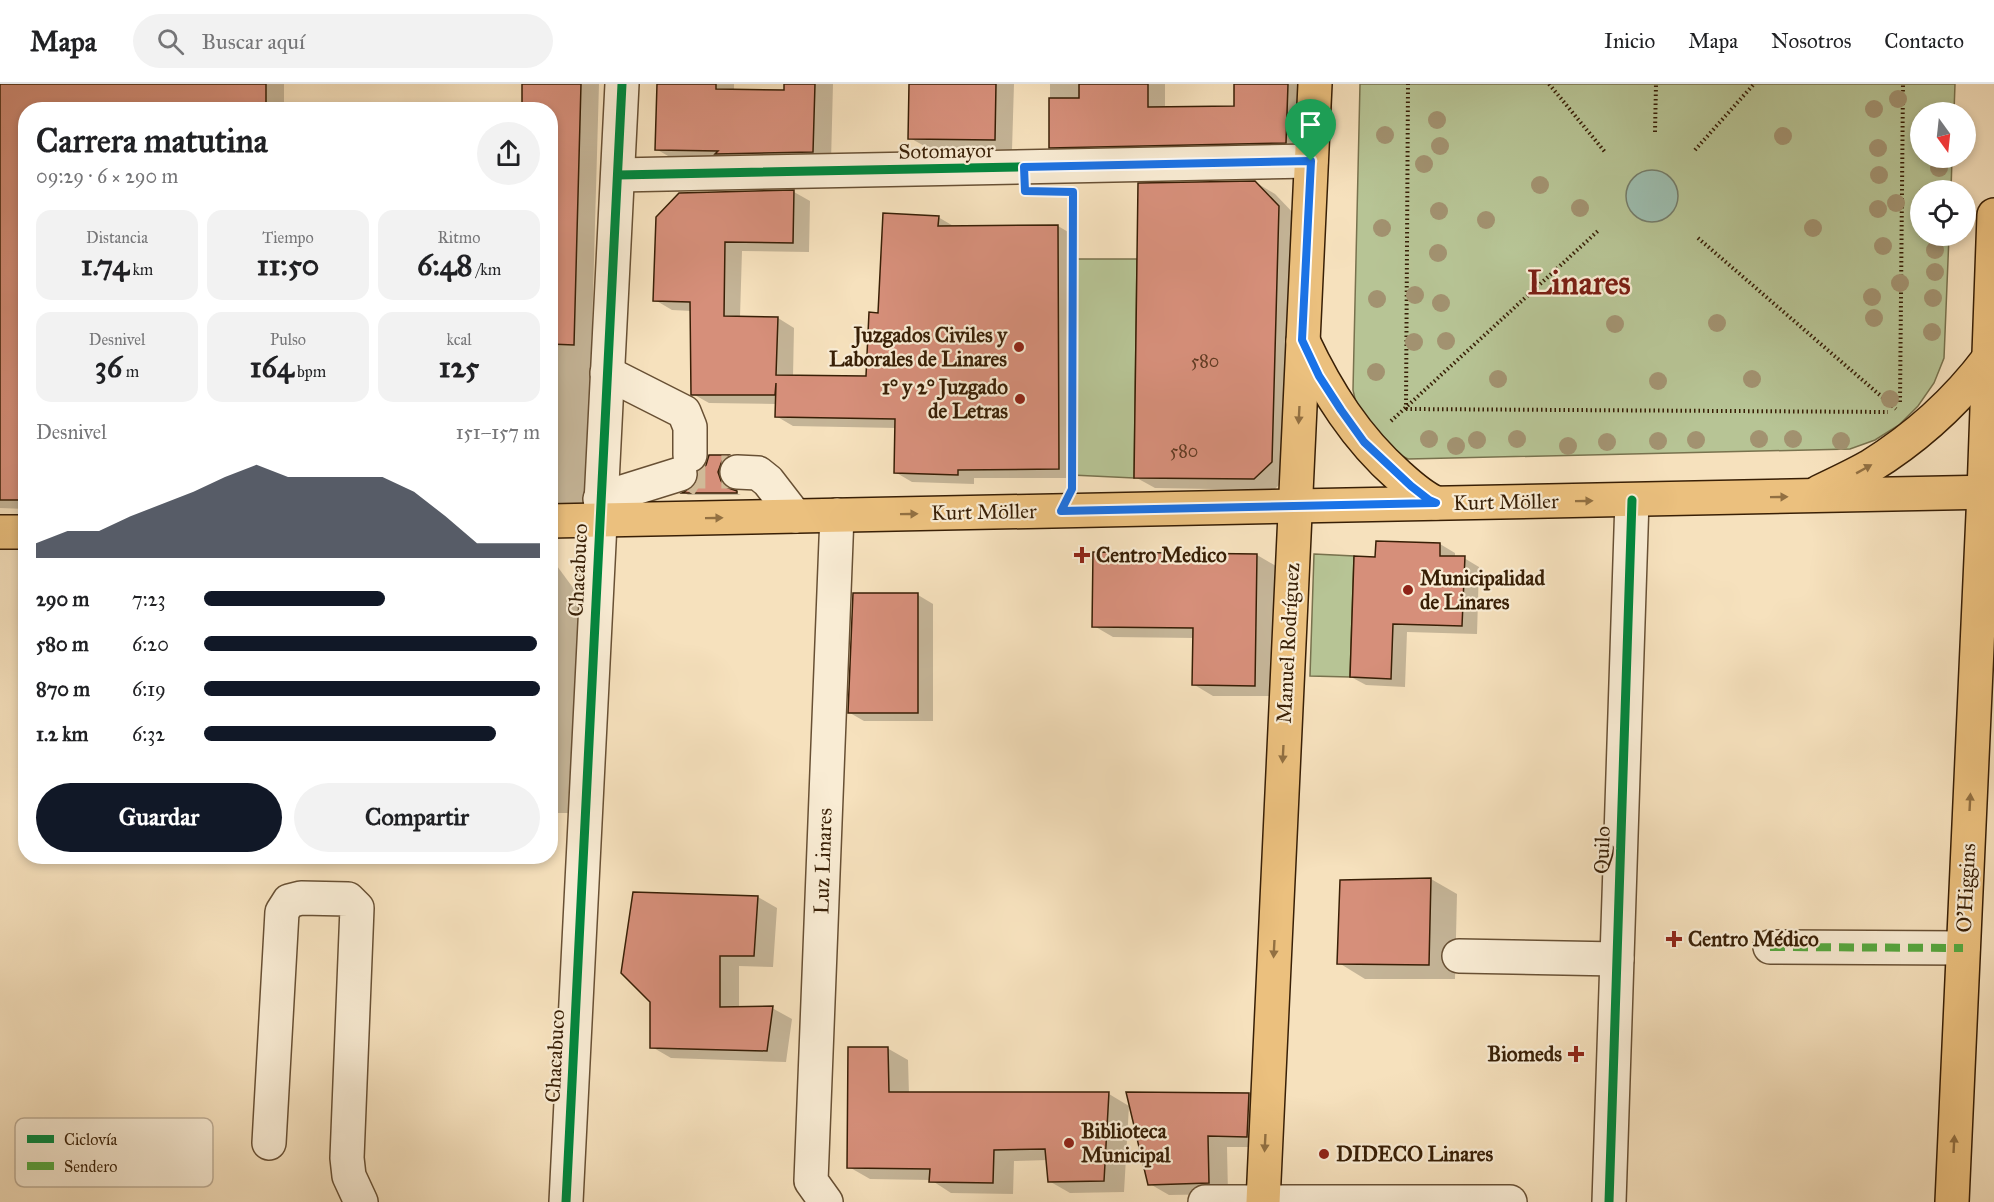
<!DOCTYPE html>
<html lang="es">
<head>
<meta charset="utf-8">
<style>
  body { margin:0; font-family:"IM FELL Great Primer",serif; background:#f2f2f2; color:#202124; height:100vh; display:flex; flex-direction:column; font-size:22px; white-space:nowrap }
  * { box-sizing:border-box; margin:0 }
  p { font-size:20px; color:#757577 }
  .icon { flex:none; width:33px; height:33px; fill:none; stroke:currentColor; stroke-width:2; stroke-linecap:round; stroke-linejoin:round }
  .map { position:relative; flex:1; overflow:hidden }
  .drawer { position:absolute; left:18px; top:18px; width:540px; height:762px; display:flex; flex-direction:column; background:#fff; border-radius:24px; box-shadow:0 3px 9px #0003 }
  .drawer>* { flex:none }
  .needle { width:39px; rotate:165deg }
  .controls { position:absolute; left:1910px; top:18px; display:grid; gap:12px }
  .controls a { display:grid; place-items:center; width:66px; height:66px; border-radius:50%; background:#fff; box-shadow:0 3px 9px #0003; font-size:30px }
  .pin { position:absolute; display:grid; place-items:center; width:51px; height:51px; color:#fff; margin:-62px -26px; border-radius:50% 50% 50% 0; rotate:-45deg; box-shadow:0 0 6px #0007 }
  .pin .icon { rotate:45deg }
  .round { display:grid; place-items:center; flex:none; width:63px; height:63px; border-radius:32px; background:#f2f2f2 }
  .headline { display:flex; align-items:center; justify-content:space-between; height:102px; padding:0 18px }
  h1 { font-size:33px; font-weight:800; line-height:45px }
  .metrics { display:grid; grid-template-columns:repeat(3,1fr); gap:9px; height:102px; padding:6px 18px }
  .metrics div { display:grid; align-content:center; border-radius:15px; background:#f2f2f2; text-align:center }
  .metrics b { font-size:30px; font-weight:800 }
  .metrics small { font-size:16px; font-weight:400 }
  .metrics p { font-size:16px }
  .chart { height:168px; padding:12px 18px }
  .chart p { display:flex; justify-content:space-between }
  .chart svg { width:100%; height:108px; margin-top:6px; fill:#111827; opacity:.7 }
  .cta { display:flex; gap:12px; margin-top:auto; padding:12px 18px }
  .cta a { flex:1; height:69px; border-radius:36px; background:#111827; color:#fff; font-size:24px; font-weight:800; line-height:69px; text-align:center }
  .cta a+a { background:#f2f2f2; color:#202124 }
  ul { padding:0 18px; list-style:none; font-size:20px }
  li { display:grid; grid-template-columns:96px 72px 1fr; align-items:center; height:45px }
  li i { height:15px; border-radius:8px; background:#111827 }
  header { display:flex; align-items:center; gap:36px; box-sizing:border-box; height:84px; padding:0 30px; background:#fff; border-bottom:2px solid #e0e0e0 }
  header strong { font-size:28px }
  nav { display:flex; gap:33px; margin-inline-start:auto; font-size:21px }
  .search { width:420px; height:54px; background:#f2f2f2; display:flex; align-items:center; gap:15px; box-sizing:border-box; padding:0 21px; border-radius:33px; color:#757577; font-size:22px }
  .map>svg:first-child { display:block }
  .green { fill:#b7c495; stroke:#78724e; stroke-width:1.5 }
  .water { fill:#9dbeb0; stroke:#757e6c; stroke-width:1.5 }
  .shadow { fill:#0003 }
  .building { fill:#d68f7a; stroke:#381f06; stroke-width:1.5 }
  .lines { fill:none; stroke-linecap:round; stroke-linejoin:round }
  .minor-tunnel { stroke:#d0ba98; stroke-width:33; stroke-dasharray:33 16; stroke-linecap:butt }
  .minor-casing { stroke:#685034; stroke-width:36 }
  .major-casing { stroke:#381f06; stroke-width:36 }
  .path { stroke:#381f06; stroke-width:4; stroke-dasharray:1.5 3; stroke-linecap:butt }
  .minor { stroke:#f9ecd4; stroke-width:33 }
  .major { stroke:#ebc07e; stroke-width:33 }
  .quiet { stroke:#55aa40; stroke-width:8; stroke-dasharray:15 8; stroke-linecap:butt }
  .cycleway-casing { stroke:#f9ecd4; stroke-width:13 }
  .cycleway { stroke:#00873e; stroke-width:9 }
  .tree { fill:#a29270 }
  .oneway { fill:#927042 }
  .route-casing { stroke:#fff; stroke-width:12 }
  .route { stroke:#1a73e8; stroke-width:8 }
  .poi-dot { fill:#8f2418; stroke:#f9ecd4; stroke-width:2 }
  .labels { text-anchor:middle; stroke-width:4.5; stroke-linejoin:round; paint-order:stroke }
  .number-label { font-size:18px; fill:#603b23 }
  .street-label { font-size:21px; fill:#381f06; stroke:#f9ecd4 }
  .poi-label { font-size:21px; font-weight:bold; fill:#381f06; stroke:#f9ecd4; text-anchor:start }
  .town-label { font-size:33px; font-weight:bold; fill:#7a1f14; stroke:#f9ecd4 }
  .key { fill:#f9ecd4; stroke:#bfae96; stroke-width:1.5 }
  .key-label { font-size:16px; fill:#381f06 }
</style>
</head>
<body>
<header>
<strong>Mapa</strong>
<div class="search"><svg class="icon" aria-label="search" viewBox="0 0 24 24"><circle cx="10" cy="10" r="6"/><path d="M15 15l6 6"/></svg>Buscar aquí</div>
<nav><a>Inicio</a><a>Mapa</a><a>Nosotros</a><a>Contacto</a></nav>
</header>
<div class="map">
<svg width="1994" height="1118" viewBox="0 0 1994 1118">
  <rect width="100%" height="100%" fill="#f6e1bd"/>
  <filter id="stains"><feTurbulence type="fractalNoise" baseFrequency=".00333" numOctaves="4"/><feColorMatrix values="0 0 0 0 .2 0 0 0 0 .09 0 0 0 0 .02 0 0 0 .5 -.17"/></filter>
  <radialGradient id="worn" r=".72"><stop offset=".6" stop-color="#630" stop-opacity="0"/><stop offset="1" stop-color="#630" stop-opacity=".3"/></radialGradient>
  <g class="green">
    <polygon points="1360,0 1955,0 1954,28 1920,28 1920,74 1952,74 1951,106 1920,106 1920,152 1949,152 1944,274 1934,299 1918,322 1899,341 1875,356 1850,365 1408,375 1392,367 1357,324 1353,306"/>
    <polygon points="1073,175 1137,175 1134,394 1072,391"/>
    <polygon points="1314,470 1354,472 1350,593 1310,592"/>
  </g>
  <circle class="water" cx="1652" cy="112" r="26"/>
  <g class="shadow">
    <polygon points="0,0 284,0 284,26 26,26 26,425 0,424"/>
    <polygon points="524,0 599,0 587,422 550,421 550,26"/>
    <polygon points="658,0 734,0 734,7 785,8 785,0 833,0 831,78 675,76 656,65"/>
    <polygon points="911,0 1014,0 1012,66 928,64 910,54"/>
    <polygon points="1050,0 1165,0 1165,24 1235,24 1235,0 1306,0 1304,68 1068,73 1050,63"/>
    <polygon points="1255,98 1275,110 1298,134 1291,389 1274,406 1155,404 1135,393"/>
    <polygon points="794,108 810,117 809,168 742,167 740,233 778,234 794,244 793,293 868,294 879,230 938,133 955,143 1058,142 1075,152 1075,394 974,394 974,400 912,398 895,388 896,344 793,342 776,332 777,320 709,319 693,310 692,227 672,226 655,216 658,133"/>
    <polygon points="710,372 729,373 732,375 722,391 725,401 729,406 741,411 688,411 685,409 695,403 707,382"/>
    <polygon points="1440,460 1455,469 1455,474 1464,474 1479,483 1477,550 1407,548 1405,603 1366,601 1351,593 1377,475"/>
    <polygon points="1257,471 1276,482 1274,612 1213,612 1193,600 1194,554 1113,553 1094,542"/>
    <polygon points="550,479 557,482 582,516 570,729 550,729"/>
    <polygon points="918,511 933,520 933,637 864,637 850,629"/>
    <polygon points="1431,795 1457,810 1455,895 1365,895 1339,879"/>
    <polygon points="758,813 777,824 773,883 739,882 739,924 772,924 792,935 786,978 671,974 652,963"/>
    <polygon points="887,964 908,976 909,1010 1109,1010 1129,1022 1124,1108 1070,1109 1049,1097 1048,1076 1014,1077 1013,1110 951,1109 931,1096 870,1095 849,1083"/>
    <polygon points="1249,1010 1268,1021 1266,1063 1227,1063 1228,1110 1169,1111 1150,1100"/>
  </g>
  <g class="building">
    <polygon points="0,0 266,0 266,26 26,26 26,416 0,416"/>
    <polygon points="522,0 581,0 574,261 550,260 550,26 522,26"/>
    <polygon points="657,0 716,0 716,5 784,6 784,0 815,0 813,68 715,70 718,67 655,66"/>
    <polygon points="909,0 996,0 995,56 908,55"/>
    <polygon points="1079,0 1148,0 1148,23 1234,22 1234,0 1288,0 1286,59 1049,64 1049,14 1079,14"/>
    <polygon points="1255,97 1279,122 1272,378 1254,395 1134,394 1138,99"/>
    <polygon points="794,106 793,159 725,158 724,232 778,233 776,291 866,292 869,228 878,229 883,129 939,132 938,142 1058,141 1059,385 958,386 958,391 894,389 895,335 775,333 776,299 775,311 691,311 690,218 653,217 656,133 679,109"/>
    <polygon points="709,371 729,371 722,377 718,388 721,397 726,403 737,407 737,409 682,409 694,402 698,395 698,388 706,381"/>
    <polygon points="1376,457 1440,459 1440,472 1465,472 1462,542 1393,540 1391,595 1350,593 1354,472 1375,473"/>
    <polygon points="1093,468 1257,470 1255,602 1192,601 1193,544 1092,543"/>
    <polygon points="853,509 918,509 918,629 848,629"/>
    <polygon points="1431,794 1429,881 1337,880 1340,796"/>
    <polygon points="633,808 758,812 754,872 720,872 720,923 773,922 767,967 650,964 650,918 621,889"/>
    <polygon points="848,963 888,963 889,1008 1109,1008 1104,1097 1048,1098 1045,1065 994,1066 993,1099 929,1098 930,1085 847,1084"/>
    <polygon points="1126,1008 1249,1009 1247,1053 1208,1052 1209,1099 1148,1101"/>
  </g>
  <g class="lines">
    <polyline class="minor-tunnel" points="680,402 689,388 737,388"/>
    <g class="minor-casing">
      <g id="minor">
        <polyline points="618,91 1311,77"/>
        <polyline points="607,289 684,328 690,343 690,371"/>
        <polyline points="737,388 758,389 768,397 795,432"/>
        <polyline points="600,415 680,390"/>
        <polyline points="1770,863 1963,864"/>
        <polyline points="1459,872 1617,875"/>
        <polyline points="269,1059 282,828 289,817 301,814 348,815 357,824 347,1074 349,1092 361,1118"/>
        <polyline points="566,1118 622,0"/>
        <polyline points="826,1118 811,1097 837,431"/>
        <polyline points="1205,1118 1510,1118"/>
        <polyline points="1609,1118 1632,416"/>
      </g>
    </g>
    <g class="major-casing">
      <g id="major">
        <path d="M1303,257C1327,308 1356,354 1399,392C1410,402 1422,413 1436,419"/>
        <path d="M1819,408C1836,400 1853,392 1869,383C1916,354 1956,318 1989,274"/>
        <polyline points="550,437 1994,408"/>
        <polyline points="0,448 26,448"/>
        <polyline points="1263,1118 1315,0"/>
        <polyline points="1952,1118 1984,408 1994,131"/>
      </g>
    </g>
    <g class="path">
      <polyline points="1549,0 1605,68"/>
      <polyline points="1655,48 1656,0"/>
      <polyline points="1695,66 1754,0"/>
      <polyline points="1698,154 1896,325"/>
      <polyline points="1900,318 1903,0"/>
      <polyline points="1406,325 1888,328"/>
      <polyline points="1406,325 1408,0"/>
      <polyline points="1391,337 1599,146"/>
      <polyline points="1072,393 1073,116"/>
    </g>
    <use href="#minor" class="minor"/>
    <use href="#major" class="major"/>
    <polyline class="quiet" points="1770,863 1963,864"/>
    <g class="cycleway-casing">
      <g id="cycleway">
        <polyline points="618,91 1311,77"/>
        <polyline points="566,1118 622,0"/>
        <polyline points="1609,1118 1632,416"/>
      </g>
    </g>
    <use href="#cycleway" class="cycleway"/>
  </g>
  <g class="tree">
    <circle cx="1898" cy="15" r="9"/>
    <circle cx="1874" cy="25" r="9"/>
    <circle cx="1437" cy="36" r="9"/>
    <circle cx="1385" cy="51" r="9"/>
    <circle cx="1783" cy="52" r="9"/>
    <circle cx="1440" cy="62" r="9"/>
    <circle cx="1878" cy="64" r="9"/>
    <circle cx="1424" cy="80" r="9"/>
    <circle cx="1939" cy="84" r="9"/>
    <circle cx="1879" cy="91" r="9"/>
    <circle cx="1540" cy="101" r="9"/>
    <circle cx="1896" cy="119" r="9"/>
    <circle cx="1580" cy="124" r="9"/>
    <circle cx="1878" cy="125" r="9"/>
    <circle cx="1439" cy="127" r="9"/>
    <circle cx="1486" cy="136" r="9"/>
    <circle cx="1382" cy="144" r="9"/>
    <circle cx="1813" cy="144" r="9"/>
    <circle cx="1883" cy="162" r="9"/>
    <circle cx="1935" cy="166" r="9"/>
    <circle cx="1438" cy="169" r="9"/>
    <circle cx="1935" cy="188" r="9"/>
    <circle cx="1900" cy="199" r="9"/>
    <circle cx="1415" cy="211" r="9"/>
    <circle cx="1872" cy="213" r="9"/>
    <circle cx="1933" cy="214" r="9"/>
    <circle cx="1377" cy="215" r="9"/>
    <circle cx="1441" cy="219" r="9"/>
    <circle cx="1874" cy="234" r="9"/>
    <circle cx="1717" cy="239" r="9"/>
    <circle cx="1615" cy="240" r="9"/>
    <circle cx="1932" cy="248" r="9"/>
    <circle cx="1446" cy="257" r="9"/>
    <circle cx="1414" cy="258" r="9"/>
    <circle cx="1376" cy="288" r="9"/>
    <circle cx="1498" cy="295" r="9"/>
    <circle cx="1752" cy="295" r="9"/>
    <circle cx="1658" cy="297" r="9"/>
    <circle cx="1890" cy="315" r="9"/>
    <circle cx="1429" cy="355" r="9"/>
    <circle cx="1517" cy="355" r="9"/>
    <circle cx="1759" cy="355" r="9"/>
    <circle cx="1793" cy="355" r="9"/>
    <circle cx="1477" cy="356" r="9"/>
    <circle cx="1696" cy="356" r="9"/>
    <circle cx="1658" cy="357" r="9"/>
    <circle cx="1841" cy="357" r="9"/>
    <circle cx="1607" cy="358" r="9"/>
    <circle cx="1456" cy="362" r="9"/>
    <circle cx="1568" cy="362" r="9"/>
  </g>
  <defs><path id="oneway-solid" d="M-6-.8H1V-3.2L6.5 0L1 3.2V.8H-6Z" transform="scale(1.5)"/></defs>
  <g class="oneway">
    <use href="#oneway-solid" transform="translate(1299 331) rotate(93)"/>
    <use href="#oneway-solid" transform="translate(1864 385) rotate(-29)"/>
    <use href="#oneway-solid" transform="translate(1779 413) rotate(-1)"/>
    <use href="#oneway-solid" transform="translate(1584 417) rotate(-1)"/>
    <use href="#oneway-solid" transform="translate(909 430) rotate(-1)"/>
    <use href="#oneway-solid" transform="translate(714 434) rotate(-1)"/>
    <use href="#oneway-solid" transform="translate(1283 670) rotate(93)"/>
    <use href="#oneway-solid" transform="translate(1970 718) rotate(-87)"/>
    <use href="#oneway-solid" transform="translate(1274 865) rotate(93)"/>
    <use href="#oneway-solid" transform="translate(1265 1059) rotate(93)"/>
    <use href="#oneway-solid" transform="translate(1954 1060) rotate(-87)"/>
  </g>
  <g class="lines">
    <g class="route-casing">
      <polygon id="route" points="1311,77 1302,256 1319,292 1341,326 1364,358 1411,402 1429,416 1436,419 1061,427 1072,405 1073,108 1025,107 1024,83"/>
    </g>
    <use href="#route" class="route"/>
  </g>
  <g class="poi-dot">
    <circle cx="1019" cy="263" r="6"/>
    <circle cx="1020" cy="315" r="6"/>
    <path d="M1079 462h6v6h6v6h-6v6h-6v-6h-6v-6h6z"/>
    <circle cx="1408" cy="506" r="6"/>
    <path d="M1671 846h6v6h6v6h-6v6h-6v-6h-6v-6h6z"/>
    <path d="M1573 961h6v6h6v6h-6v6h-6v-6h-6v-6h6z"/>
    <circle cx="1069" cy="1059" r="6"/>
    <circle cx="1324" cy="1070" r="6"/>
  </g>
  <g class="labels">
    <g class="number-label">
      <text x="1205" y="283">580</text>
      <text x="1184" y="373">580</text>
    </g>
    <g class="street-label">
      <text transform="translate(946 67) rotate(-1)" y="7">Sotomayor</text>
      <text transform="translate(1506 418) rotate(-1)" y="7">Kurt Möller</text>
      <text transform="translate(984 428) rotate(-1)" y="7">Kurt Möller</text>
      <text transform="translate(578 486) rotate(-87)" y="7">Chacabuco</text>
      <text transform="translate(1288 559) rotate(-87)" y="7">Manuel Rodríguez</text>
      <text transform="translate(1602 766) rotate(-88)" y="7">Quilo</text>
      <text transform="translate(823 777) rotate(-88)" y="7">Luz Linares</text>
      <text transform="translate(1966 804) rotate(-87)" y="7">O'Higgins</text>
      <text transform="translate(555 972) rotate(-87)" y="7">Chacabuco</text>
    </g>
    <g class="poi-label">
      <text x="1007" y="258" text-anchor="end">Juzgados Civiles y<tspan x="1007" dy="24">Laborales de Linares</tspan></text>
      <text x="1008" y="310" text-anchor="end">1° y 2° Juzgado<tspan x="1008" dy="24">de Letras</tspan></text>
      <text x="1096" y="478">Centro Medico</text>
      <text x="1420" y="501">Municipalidad<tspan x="1420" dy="24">de Linares</tspan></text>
      <text x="1688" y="862">Centro Médico</text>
      <text x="1562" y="977" text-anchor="end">Biomeds</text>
      <text x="1081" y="1054">Biblioteca<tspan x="1081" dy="24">Municipal</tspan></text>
      <text x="1336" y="1077">DIDECO Linares</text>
    </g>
    <g class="town-label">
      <text x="1579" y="210">Linares</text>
    </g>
  </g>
  <rect x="15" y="1034" width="198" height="69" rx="9" class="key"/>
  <rect x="27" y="1051" width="27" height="8" fill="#00873e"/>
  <rect x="27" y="1078" width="27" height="8" fill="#55aa40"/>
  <g class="key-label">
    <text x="64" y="1061">Ciclovía</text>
    <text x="64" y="1088">Sendero</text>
  </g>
  <rect width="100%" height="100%" filter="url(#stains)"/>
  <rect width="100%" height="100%" fill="url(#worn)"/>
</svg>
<div class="controls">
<a><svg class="needle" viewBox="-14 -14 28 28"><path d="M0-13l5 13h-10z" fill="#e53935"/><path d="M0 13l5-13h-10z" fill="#757577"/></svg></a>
<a><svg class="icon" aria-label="locate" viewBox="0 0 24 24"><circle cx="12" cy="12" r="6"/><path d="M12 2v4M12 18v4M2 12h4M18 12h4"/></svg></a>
</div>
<div class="pin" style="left:1311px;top:77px;background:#1e9e55"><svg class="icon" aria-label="arrive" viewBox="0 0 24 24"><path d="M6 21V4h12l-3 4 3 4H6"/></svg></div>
<section class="drawer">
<div class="headline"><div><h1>Carrera matutina</h1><p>09:29 · 6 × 290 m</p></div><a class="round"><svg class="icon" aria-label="share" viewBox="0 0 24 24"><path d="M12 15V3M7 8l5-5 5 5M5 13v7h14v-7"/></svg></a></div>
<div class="metrics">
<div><p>Distancia</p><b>1.74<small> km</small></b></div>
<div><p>Tiempo</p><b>11:50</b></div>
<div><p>Ritmo</p><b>6:48<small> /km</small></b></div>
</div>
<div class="metrics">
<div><p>Desnivel</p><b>36<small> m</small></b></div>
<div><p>Pulso</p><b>164<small> bpm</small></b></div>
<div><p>kcal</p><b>125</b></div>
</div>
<div class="chart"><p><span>Desnivel</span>151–157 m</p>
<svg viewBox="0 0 160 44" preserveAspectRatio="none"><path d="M0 44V38L10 33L20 33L30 27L40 22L50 17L60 11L70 6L80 11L90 11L100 11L110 11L120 17L130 27L140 38L150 38L160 38V44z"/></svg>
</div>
<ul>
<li><b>290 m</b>7:23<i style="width:54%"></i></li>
<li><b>580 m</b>6:20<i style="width:99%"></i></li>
<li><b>870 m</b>6:19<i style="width:100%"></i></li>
<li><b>1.2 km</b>6:32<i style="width:87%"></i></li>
</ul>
<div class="cta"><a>Guardar</a><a>Compartir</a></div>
</section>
</div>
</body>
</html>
